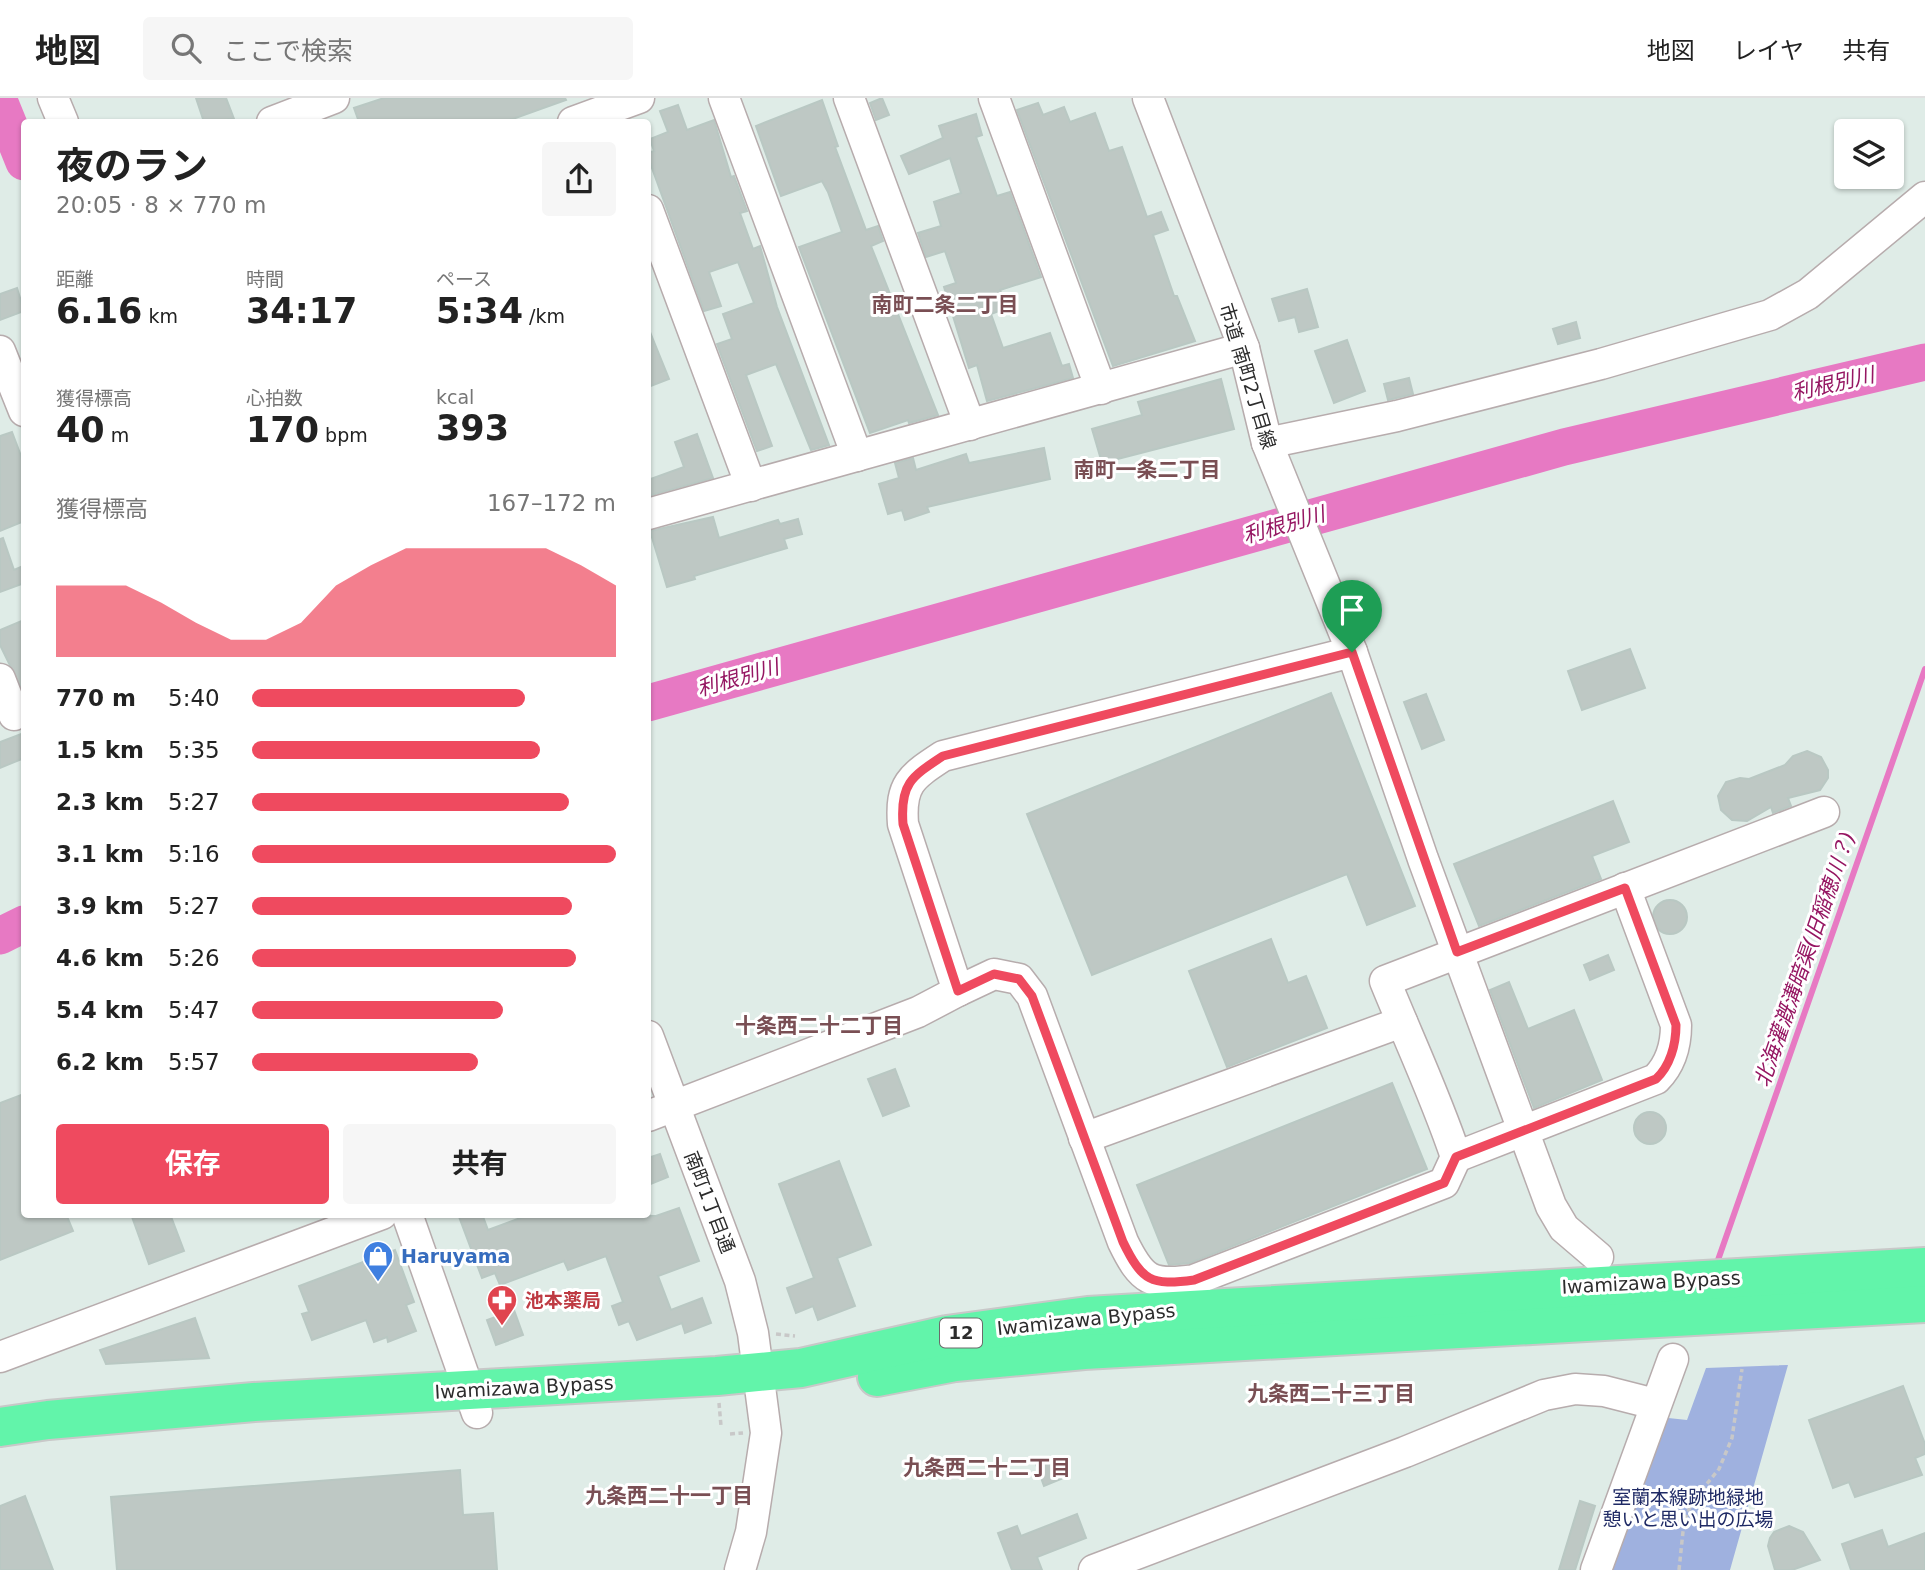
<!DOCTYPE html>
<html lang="ja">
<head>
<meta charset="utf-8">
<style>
  body { margin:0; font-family:"DejaVu Sans","Noto Sans JP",sans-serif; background:#f6f6f6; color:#222; height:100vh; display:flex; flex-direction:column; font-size:26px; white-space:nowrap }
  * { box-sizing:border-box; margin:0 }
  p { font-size:23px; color:#767676 }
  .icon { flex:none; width:38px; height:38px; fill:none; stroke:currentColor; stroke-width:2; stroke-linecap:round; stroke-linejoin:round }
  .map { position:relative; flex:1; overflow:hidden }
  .details { position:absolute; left:21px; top:21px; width:630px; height:1099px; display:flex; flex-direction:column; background:#fff; border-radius:7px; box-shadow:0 2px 5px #0004 }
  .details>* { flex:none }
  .fabs { position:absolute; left:1834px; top:21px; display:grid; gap:14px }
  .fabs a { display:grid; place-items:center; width:70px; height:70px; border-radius:7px; background:#fff; box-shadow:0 2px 5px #0004; font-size:35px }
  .pin { position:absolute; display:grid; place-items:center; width:60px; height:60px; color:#fff; margin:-72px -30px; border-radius:50% 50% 50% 0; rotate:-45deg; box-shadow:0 0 7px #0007 }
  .pin .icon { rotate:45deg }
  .round { display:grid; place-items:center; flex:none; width:74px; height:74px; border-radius:7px; background:#f6f6f6 }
  .overview { display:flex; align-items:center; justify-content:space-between; height:119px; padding:0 35px }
  h1 { font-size:38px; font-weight:700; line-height:52px }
  .metrics { display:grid; grid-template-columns:repeat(3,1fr); gap:10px; height:119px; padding:7px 35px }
  .metrics div { display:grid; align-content:center }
  .metrics b { font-size:35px; font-weight:700 }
  .metrics small { font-size:19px; font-weight:400 }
  .metrics p { font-size:19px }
  .chart { height:196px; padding:14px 35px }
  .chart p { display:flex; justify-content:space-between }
  .chart svg { width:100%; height:126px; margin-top:7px; fill:#ef4a5f; opacity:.7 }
  .action { display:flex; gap:14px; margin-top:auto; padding:14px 35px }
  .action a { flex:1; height:80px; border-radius:7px; background:#ef4a5f; color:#fff; font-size:28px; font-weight:700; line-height:80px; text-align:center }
  .action a+a { background:#f6f6f6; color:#222 }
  ul { padding:0 35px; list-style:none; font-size:23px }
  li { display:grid; grid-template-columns:112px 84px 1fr; align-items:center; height:52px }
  li i { height:18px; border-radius:9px; background:#ef4a5f }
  header { display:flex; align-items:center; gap:42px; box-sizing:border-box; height:98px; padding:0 35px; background:#fff; border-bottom:2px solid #e0e0e0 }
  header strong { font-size:33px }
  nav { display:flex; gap:38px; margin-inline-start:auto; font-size:24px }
  .search { width:490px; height:63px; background:#f6f6f6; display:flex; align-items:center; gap:18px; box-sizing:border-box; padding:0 24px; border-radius:7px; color:#767676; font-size:26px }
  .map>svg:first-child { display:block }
  .green { fill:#9fb1df }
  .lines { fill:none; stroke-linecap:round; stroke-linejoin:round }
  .stream { stroke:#e779c3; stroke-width:6 }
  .river { stroke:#e779c3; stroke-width:37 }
  .building { fill:#bec8c4; stroke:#b9c8c3; stroke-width:2 }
  .minor-casing { stroke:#b7acad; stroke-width:33 }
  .highway-casing { stroke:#c8c8c8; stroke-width:42 }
  .path { stroke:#c8c8c8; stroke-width:3.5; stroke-dasharray:5 3.5; stroke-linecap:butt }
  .minor { stroke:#fff; stroke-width:30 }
  .highway { stroke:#62f4aa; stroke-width:38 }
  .route-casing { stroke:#fff; stroke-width:14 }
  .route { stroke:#ef4a5f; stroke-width:9 }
  .labels { text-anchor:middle; stroke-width:6; stroke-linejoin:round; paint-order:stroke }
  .shield { fill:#fff; stroke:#6b6b6b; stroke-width:2 }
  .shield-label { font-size:18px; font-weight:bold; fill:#2c2c2c }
  .street-label { font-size:19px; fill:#2c2c2c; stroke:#fff }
  .shop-label { font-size:19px; font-weight:bold; fill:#366cbe; stroke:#fff; text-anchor:start }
  .health-label { font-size:19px; font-weight:bold; fill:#be3a42; stroke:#fff; text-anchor:start }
  .park-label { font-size:19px; fill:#1f2a65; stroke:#fff }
  .neighbourhood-label { font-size:21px; font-weight:bold; fill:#7a4f54; stroke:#fff }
  .water-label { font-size:21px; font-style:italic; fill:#951662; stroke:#fff }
</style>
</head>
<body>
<header>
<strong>地図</strong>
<div class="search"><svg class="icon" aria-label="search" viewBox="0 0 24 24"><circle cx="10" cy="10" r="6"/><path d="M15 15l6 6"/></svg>ここで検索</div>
<nav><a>地図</a><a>レイヤ</a><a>共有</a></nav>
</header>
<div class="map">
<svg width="1925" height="1472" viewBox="0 0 1925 1472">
  <rect width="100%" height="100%" fill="#dfece7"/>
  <polygon class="green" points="1788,1267 1730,1472 1606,1472 1659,1319 1687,1322 1706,1270"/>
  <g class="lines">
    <polyline class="stream" points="1718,1162 1925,571"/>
    <g class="river">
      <polyline points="0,5 24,64"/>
      <polyline points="648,605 1564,349 1925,264"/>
      <polyline points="0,838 24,826"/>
    </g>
  </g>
  <g class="building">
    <polygon points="196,0 226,0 234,21 204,24"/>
    <polygon points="384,0 565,0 566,2 504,24 359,24 354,10"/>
    <polygon points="882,0 889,17 876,22 870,5"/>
    <polygon points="822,2 838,48 835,49 866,132 878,128 883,143 871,148 938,317 909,325 908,322 870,335 799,149 842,134 828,94 822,83 781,98 756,28"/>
    <polygon points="1038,5 1043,17 1064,9 1070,24 1095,15 1109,53 1122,49 1147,119 1161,114 1168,132 1153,137 1174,198 1177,198 1195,243 1113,268 1017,12"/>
    <polygon points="678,7 687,32 714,22 731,79 734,78 747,113 740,115 753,151 760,148 777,209 829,347 811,352 776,266 746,277 772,348 757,353 717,246 732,241 723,216 754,205 738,164 709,174 721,208 704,213 648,59 648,55 654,53 650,41 668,34 660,13"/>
    <polygon points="976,16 982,37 976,39 997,98 1010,94 1041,179 1000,192 1007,210 991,216 1003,250 1050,235 1062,268 1069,266 1073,280 987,303 977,267 969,270 944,189 956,185 945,153 926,159 918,135 941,128 934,104 961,95 950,60 909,76 901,58 943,40 939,28"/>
    <polygon points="17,190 24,213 0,222 0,196"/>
    <polygon points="1307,191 1318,229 1299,234 1295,219 1279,223 1272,201"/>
    <polygon points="1576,224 1580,240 1558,246 1553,231"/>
    <polygon points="648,229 669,281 648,289"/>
    <polygon points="1347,242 1365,293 1334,305 1315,253"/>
    <polygon points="1409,280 1413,296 1388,302 1384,286"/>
    <polygon points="1221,281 1234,331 1102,365 1092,331 1142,317 1138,304"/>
    <polygon points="12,334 24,366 24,423 0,433 0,338"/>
    <polygon points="697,336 713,380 648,398 648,382 684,369 675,344"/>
    <polygon points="1044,350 1050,381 927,409 929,414 905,422 902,412 888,416 879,386 899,380 895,365 913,360 916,372 966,356 969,365"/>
    <polygon points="713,419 719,440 778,422 780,426 798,421 802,436 784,441 787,450 694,478 695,481 667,489 650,433"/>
    <polygon points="3,440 14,472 21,469 24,485 0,494 0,441"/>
    <polygon points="24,522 24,596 0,547 0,532"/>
    <polygon points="1630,551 1645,590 1582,612 1568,573"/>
    <polygon points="1331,595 1415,808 1367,827 1347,776 1092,877 1027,716"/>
    <polygon points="1426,596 1444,642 1422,651 1404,604"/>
    <polygon points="24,635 24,660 0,670 0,644"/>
    <polygon points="1807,653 1821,659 1828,672 1828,680 1820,692 1788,700 1791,708 1773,715 1771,709 1747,723 1732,722 1721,712 1718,698 1726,684 1740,680 1749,681 1785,667 1793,658"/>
    <polygon points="1613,703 1629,744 1592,758 1601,781 1479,828 1454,766"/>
    <circle cx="1670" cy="819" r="17"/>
    <polygon points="1271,841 1288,885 1306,878 1327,930 1227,969 1189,873"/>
    <polygon points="1608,857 1614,872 1590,882 1584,867"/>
    <polygon points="1509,884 1528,931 1574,912 1602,982 1534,1010 1490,892"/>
    <polygon points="895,971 909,1008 883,1018 868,981"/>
    <polygon points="1392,985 1427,1071 1190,1165 1169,1167 1137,1087"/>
    <polygon points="24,996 24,1116 66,1116 73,1133 0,1162 0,1005"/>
    <circle cx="1650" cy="1030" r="16"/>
    <polygon points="660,1056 668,1079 648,1087 648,1060"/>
    <polygon points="839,1063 871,1147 837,1160 855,1208 818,1222 813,1208 796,1215 787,1190 814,1180 779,1086"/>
    <polygon points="679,1110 699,1163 658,1178 671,1212 702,1200 711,1225 685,1235 682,1225 637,1242 629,1223 619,1227 612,1208 623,1204 606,1158 568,1172 564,1163 500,1187 495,1175 482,1180 458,1116 482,1116 488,1132 531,1116 656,1118"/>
    <polygon points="131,1116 170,1116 184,1153 149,1166"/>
    <polygon points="395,1152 414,1204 406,1207 416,1233 388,1244 387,1239 374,1244 366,1222 312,1242 302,1216 309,1214 299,1188"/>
    <polygon points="514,1212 523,1237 496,1247 487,1222"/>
    <polygon points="195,1220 209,1260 106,1266 100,1252"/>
    <polygon points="1903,1288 1925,1346 1925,1356 1915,1360 1922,1377 1855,1399 1849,1384 1833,1390 1809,1322"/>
    <polygon points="1053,1359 1061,1381 1044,1388 1036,1366"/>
    <polygon points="460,1372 463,1417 493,1415 497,1472 117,1472 111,1399"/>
    <polygon points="25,1398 53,1472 0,1472 0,1408"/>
    <polygon points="1580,1403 1595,1408 1575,1472 1559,1472"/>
    <polygon points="1077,1416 1086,1440 1037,1459 1042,1472 1012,1472 998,1435 1017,1428 1021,1438"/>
    <polygon points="1789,1428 1803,1434 1820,1462 1792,1472 1775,1472 1768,1448 1770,1440 1774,1434"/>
    <polygon points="1882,1432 1888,1449 1925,1435 1925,1472 1851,1472 1842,1446"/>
  </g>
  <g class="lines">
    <g class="minor-casing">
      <g id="minor">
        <polyline points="53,0 63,24"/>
        <polyline points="724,0 857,358"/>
        <polyline points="849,0 970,327"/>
        <polyline points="994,0 1101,291"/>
        <polyline points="1148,0 1244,250 1267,345 1352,554 1423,761 1551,1108 1564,1130 1598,1159"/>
        <polyline points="272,24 334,0"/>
        <polyline points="573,24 639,0"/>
        <polyline points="648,112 751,388"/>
        <polyline points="0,253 24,313"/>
        <polyline points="1267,345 1397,318 1601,266 1770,217 1808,196 1925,99"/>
        <polyline points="648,416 1244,250"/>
        <polyline points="0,581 14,617"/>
        <path d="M958,893L994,876L1019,881L1032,898L1123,1144C1142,1183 1151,1188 1194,1182L1444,1085L1456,1059C1436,999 1409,942 1385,883L1824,714"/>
        <polyline points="648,938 740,1183 753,1235 766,1335 751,1434 740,1472"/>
        <path d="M648,1018L918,914L958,893L903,726C900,686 911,679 943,658L1352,554"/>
        <polyline points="1084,1040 1402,924"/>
        <path d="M1456,1059L1656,981C1670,967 1676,947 1676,927L1625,790"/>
        <polyline points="407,1116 477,1315"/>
        <polyline points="0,1259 382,1116"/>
        <polyline points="1094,1472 1405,1354 1544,1297 1575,1291 1604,1293 1655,1306"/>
        <polyline points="1596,1472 1673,1261"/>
      </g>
    </g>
    <g class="highway-casing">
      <g id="highway">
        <polyline points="877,1279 955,1264 1084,1252 1925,1205"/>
        <polyline points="0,1329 48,1322 254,1304 717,1278 801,1270 947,1237 1088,1218 1925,1169"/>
      </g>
    </g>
    <g class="path">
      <polyline points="776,1236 795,1238"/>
      <polyline points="719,1305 721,1328"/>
      <polyline points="730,1336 743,1335"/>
      <polyline points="1679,1472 1684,1424 1692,1404 1719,1371 1732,1340 1742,1271"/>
    </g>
    <use href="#minor" class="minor"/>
    <use href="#highway" class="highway"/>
  </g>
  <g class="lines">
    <g class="route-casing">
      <path id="route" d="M1352,554L1457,854L1625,790L1676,927C1676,947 1670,968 1656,981L1456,1059L1444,1085L1194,1182C1151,1188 1142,1183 1123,1144L1032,898L1019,881L994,876L958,893L903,726C900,686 911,679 943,658Z"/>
    </g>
    <use href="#route" class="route"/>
  </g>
  <defs>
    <g id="shop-pin" transform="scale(1.575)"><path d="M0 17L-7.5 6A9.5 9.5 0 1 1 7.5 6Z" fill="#3f7fe0" stroke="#fff"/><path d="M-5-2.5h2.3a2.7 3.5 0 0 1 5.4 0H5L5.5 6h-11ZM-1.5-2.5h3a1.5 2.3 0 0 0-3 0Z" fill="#fff"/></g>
    <g id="pharmacy-pin" transform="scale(1.575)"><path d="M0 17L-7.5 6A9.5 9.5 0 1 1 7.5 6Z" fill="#e0444e" stroke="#fff"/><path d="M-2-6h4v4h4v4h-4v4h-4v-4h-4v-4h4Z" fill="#fff"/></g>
  </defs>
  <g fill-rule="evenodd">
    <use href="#shop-pin" x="378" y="1158"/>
    <use href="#pharmacy-pin" x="502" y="1202"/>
  </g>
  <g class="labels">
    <rect class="shield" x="940" y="1220.5" width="42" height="29" rx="5"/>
    <g class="shield-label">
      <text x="961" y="1241">12</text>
    </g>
    <g class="street-label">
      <text transform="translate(1248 278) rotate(73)" y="7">市道 南町2丁目線</text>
      <text transform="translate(710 1104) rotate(69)" y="7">南町1丁目通</text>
      <text transform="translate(1651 1184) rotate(-3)" y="7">Iwamizawa Bypass</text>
      <text transform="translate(1086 1221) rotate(-6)" y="7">Iwamizawa Bypass</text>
      <text transform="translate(524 1289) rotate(-3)" y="7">Iwamizawa Bypass</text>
    </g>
    <g class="shop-label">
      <text x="401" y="1165">Haruyama</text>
    </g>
    <g class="health-label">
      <text x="525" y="1209">池本薬局</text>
    </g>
    <g class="park-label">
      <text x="1688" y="1406">室蘭本線跡地緑地<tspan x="1688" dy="22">憩いと思い出の広場</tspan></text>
    </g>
    <g class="neighbourhood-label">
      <text x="945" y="214">南町二条二丁目</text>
      <text x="1147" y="379">南町一条二丁目</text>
      <text x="819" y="935">十条西二十二丁目</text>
      <text x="1331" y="1303">九条西二十三丁目</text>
      <text x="987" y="1377">九条西二十二丁目</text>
      <text x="669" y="1405">九条西二十一丁目</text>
    </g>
    <g class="water-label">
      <text transform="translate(1833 286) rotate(-13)" y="7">利根別川</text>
      <text transform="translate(1284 427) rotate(-16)" y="7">利根別川</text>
      <text transform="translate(738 580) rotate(-16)" y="7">利根別川</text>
      <text transform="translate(1805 861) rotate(-71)" y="7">北海灌漑溝暗渠(旧稲穂川？)</text>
    </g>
  </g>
</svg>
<div class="fabs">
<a><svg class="icon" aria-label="layers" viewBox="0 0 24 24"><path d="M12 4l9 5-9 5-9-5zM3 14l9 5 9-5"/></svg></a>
</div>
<div class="pin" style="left:1352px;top:554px;background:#1e9e55"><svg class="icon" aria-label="arrive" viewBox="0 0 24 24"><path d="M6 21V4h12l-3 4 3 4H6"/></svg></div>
<section class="details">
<div class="overview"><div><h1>夜のラン</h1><p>20:05 · 8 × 770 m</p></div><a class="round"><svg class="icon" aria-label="share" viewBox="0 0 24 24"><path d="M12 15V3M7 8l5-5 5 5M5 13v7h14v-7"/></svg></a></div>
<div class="metrics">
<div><p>距離</p><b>6.16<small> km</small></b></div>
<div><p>時間</p><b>34:17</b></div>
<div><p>ペース</p><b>5:34<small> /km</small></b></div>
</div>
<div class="metrics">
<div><p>獲得標高</p><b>40<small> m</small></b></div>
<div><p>心拍数</p><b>170<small> bpm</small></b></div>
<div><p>kcal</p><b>393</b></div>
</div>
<div class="chart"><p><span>獲得標高</span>167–172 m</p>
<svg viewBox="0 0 160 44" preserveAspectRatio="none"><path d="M0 44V19L10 19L20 19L30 25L40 32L50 38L60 38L70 32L80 19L90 12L100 6L110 6L120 6L130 6L140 6L150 12L160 19V44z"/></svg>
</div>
<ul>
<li><b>770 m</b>5:40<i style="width:75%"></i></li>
<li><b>1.5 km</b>5:35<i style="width:79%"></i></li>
<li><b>2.3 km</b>5:27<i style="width:87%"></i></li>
<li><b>3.1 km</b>5:16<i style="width:100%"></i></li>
<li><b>3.9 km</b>5:27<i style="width:88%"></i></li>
<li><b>4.6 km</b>5:26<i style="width:89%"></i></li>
<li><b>5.4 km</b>5:47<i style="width:69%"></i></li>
<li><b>6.2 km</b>5:57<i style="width:62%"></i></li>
</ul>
<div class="action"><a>保存</a><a>共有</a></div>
</section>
</div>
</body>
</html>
